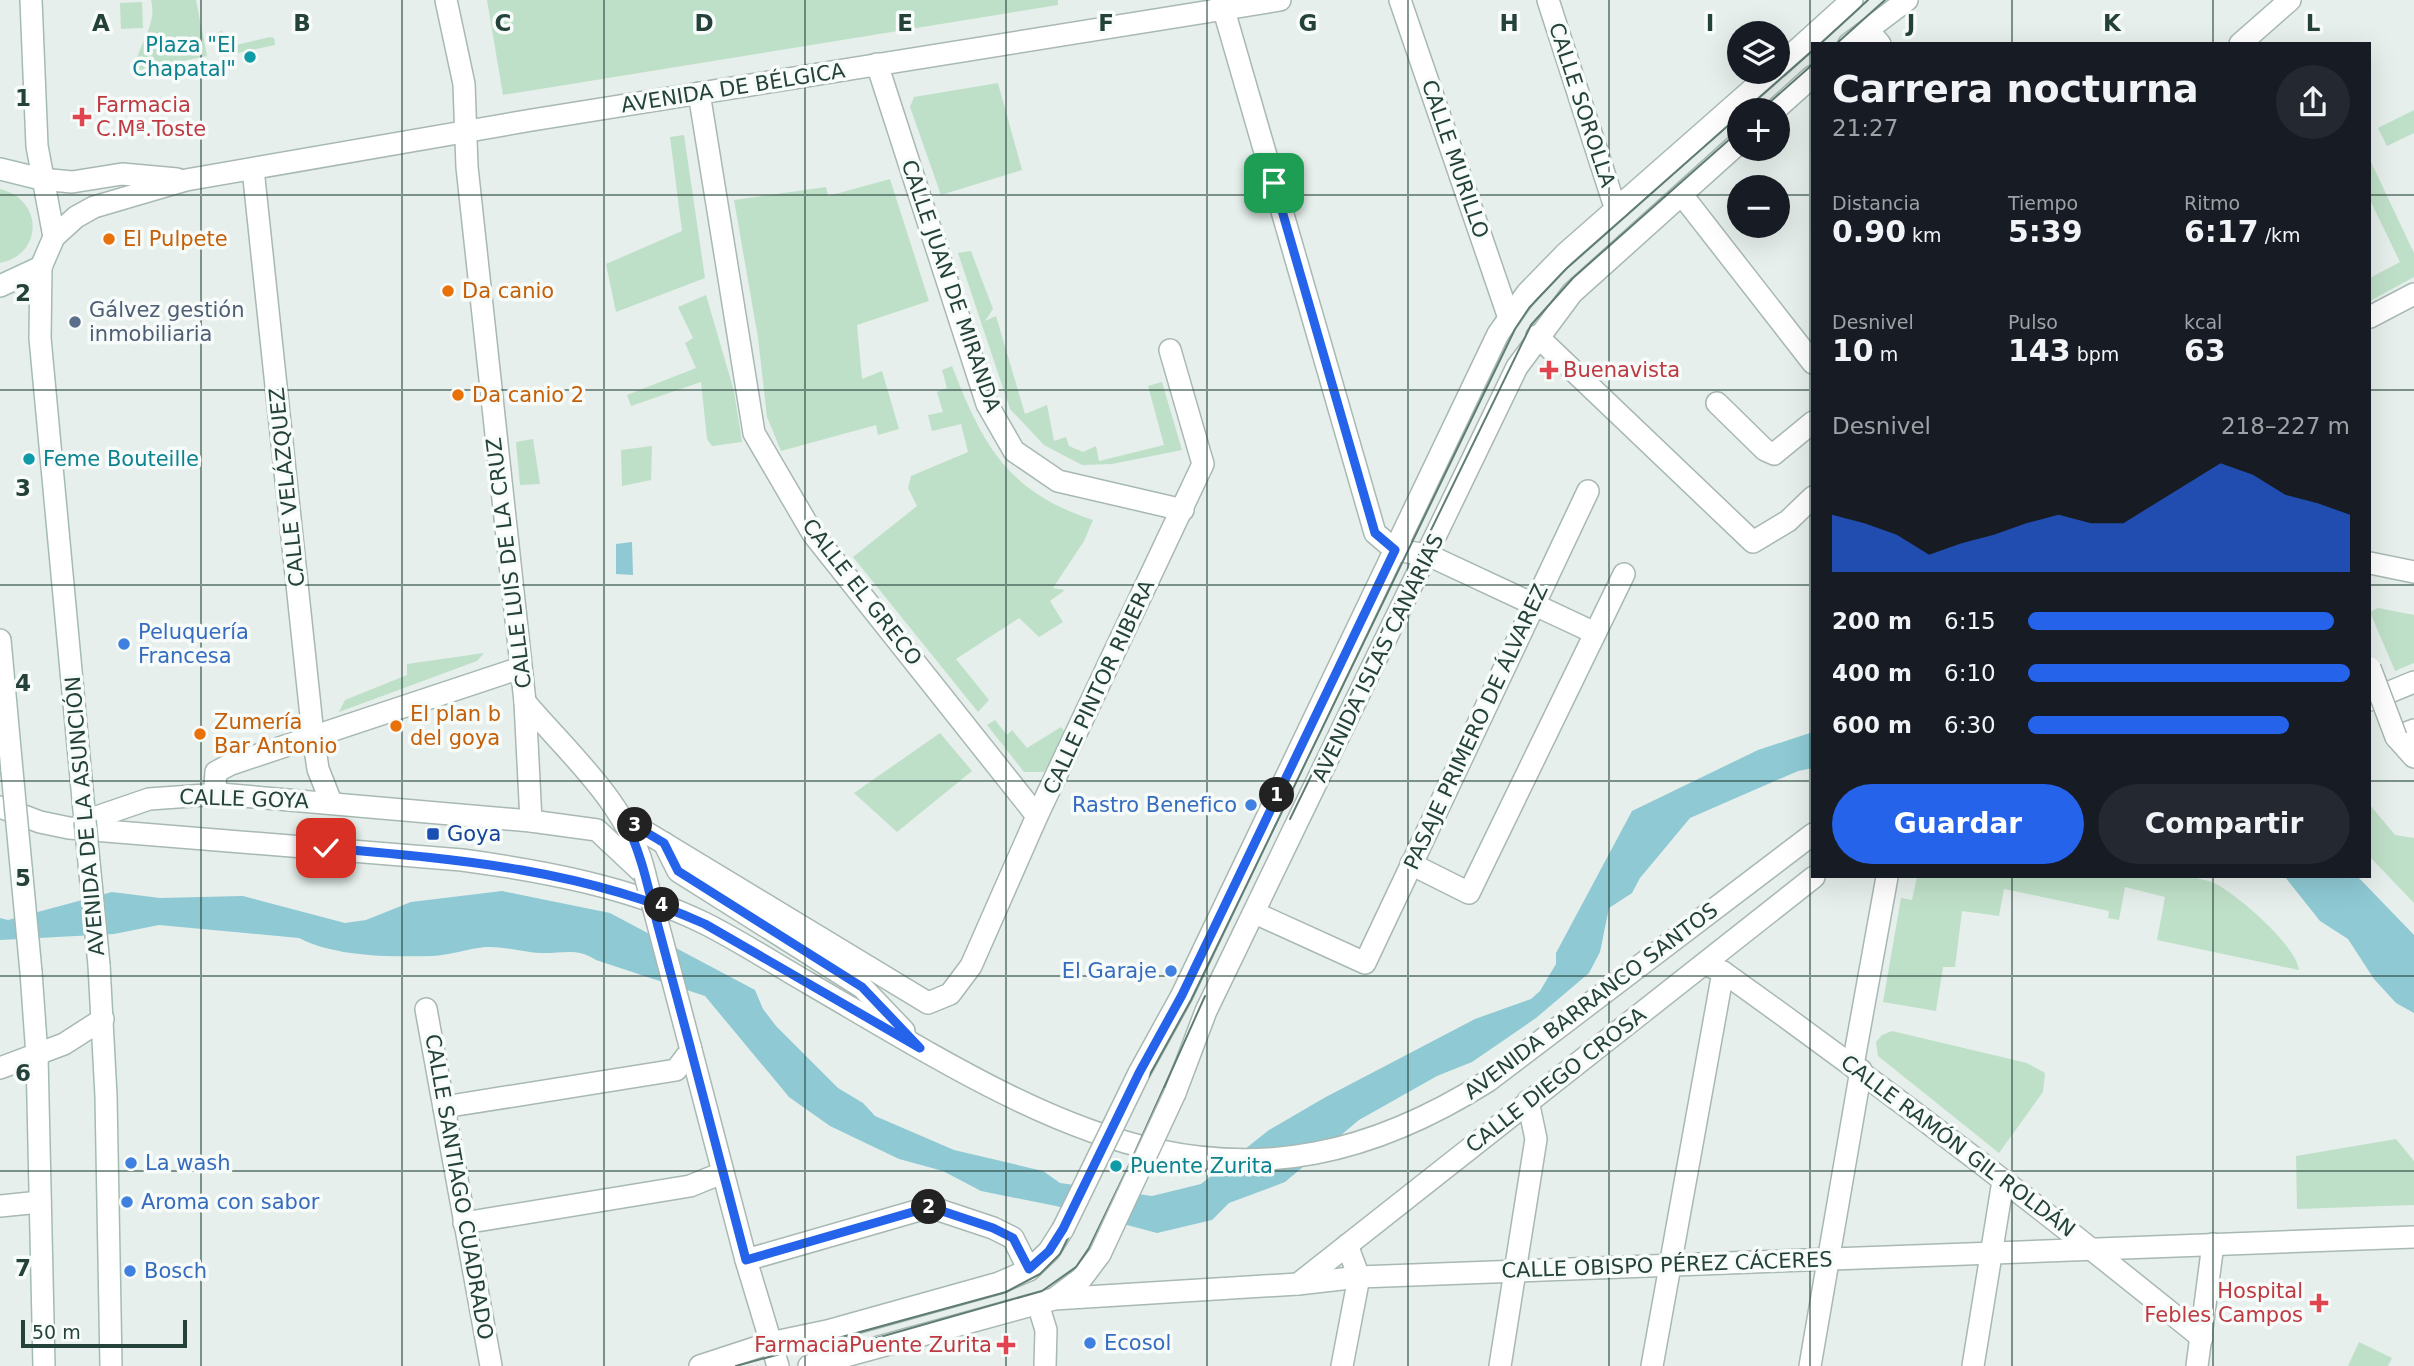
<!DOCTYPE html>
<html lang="es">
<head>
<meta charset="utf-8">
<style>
  body { margin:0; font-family:"DejaVu Sans",sans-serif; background:#242831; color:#f1f3f6; height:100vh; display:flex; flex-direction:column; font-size:26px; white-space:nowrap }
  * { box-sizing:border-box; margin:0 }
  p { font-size:23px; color:#9ea1a6 }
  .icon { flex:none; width:38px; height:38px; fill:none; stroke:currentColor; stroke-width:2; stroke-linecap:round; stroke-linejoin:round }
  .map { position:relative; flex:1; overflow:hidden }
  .panel { position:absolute; left:1811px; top:42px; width:560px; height:836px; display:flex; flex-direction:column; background:#171b24; border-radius:0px; box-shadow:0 7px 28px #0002 }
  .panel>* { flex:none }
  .tools { position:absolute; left:1727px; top:21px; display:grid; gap:14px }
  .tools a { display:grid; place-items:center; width:63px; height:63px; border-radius:50%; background:#171b24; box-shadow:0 7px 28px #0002; font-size:35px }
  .scale { position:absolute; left:21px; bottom:18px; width:166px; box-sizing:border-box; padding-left:7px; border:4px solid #24423a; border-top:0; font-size:19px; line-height:24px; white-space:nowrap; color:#24423a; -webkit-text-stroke:5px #f7fbf9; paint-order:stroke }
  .pin { position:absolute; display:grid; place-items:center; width:60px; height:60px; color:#fff; margin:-30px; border-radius:14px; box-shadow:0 4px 10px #0006 }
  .km { position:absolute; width:35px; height:35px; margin:-18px; border-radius:50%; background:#222; color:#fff; font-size:19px; line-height:35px; text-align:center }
  .round { display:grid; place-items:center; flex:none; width:74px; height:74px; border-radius:37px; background:#242831 }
  .summary { display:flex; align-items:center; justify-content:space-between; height:119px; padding:0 21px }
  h1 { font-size:38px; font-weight:800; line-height:52px }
  .stats { display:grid; grid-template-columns:repeat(3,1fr); gap:10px; height:119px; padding:7px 21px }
  .stats div { display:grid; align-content:center }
  .stats b { font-size:30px; font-weight:800 }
  .stats small { font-size:19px; font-weight:400 }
  .stats p { font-size:19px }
  .chart { height:196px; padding:14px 21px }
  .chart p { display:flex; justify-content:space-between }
  .chart svg { width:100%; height:126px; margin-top:7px; fill:#2563eb; opacity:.7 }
  .primary-button { display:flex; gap:14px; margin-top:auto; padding:14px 21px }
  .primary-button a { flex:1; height:80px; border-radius:42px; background:#2563eb; color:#fff; font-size:28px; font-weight:800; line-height:80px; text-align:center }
  .primary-button a+a { background:#242831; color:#f1f3f6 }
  ul { padding:0 21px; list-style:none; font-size:23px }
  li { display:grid; grid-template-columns:112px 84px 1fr; align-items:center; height:52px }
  li i { height:18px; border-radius:9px; background:#2563eb }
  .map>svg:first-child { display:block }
  .green { fill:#bfe0c8 }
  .water { fill:#8ec9d4 }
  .pier { fill:#e6efeb }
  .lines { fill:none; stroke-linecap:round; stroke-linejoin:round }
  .minor-casing { stroke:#a8b8b2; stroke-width:24 }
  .tertiary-casing { stroke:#a8b8b2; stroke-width:24 }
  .secondary-casing { stroke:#a4bbb3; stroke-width:24 }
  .minor { stroke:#fff; stroke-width:21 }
  .tertiary { stroke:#fff; stroke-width:21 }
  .secondary { stroke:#fff; stroke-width:21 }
  .tram { stroke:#5f7d75; stroke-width:2 }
  .minor-bridge-casing { stroke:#a8b8b2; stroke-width:24; stroke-linecap:butt }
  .tertiary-bridge-casing { stroke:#a8b8b2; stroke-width:24; stroke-linecap:butt }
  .secondary-bridge-casing { stroke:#a4bbb3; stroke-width:24; stroke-linecap:butt }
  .minor-bridge { stroke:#fff; stroke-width:21 }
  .tertiary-bridge { stroke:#fff; stroke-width:21 }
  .secondary-bridge { stroke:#fff; stroke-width:21 }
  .route-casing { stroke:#fff; stroke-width:14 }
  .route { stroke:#2563eb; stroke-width:9 }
  .grid { fill:none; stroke:#24423a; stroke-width:2; stroke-opacity:0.55 }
  .culture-dot { fill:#0f9aa8; stroke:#f7fbf9; stroke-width:2.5 }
  .health-dot { fill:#e0444e; stroke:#f7fbf9; stroke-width:2.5 }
  .food-dot { fill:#e8710a; stroke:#f7fbf9; stroke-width:2.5 }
  .service-dot { fill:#5c6f8a; stroke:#f7fbf9; stroke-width:2.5 }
  .shop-dot { fill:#3f7fe0; stroke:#f7fbf9; stroke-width:2.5 }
  .transit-dot { fill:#1a4fb4; stroke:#f7fbf9; stroke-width:2.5 }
  .labels { text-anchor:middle; stroke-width:7; stroke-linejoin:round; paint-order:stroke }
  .culture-label { font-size:21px; fill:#0d838f; stroke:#f7fbf9; text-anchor:start }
  .street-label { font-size:21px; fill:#24423a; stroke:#f7fbf9 }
  .health-label { font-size:21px; fill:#be3a42; stroke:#f7fbf9; text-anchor:start }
  .food-label { font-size:21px; fill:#c56008; stroke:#f7fbf9; text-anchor:start }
  .service-label { font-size:21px; fill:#4e5e75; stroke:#f7fbf9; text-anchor:start }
  .shop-label { font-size:21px; fill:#366cbe; stroke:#f7fbf9; text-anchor:start }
  .transit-label { font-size:21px; fill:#164399; stroke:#f7fbf9; text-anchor:start }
  .grid-label { font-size:23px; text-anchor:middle; font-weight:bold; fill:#24423a; stroke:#f7fbf9; stroke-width:7; stroke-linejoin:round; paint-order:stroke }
</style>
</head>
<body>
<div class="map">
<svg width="2414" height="1366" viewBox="0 0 2414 1366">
  <rect width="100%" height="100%" fill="#e6efeb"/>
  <g class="green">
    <path d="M151,0H196L207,56L135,71C136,45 158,27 151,0Z"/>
    <polygon points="487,0 1058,0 1058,5 503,95"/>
    <polygon points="142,2 143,28 121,29 120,3"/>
    <polygon points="221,31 225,33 228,47 270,37 274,38 275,45 224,56 219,54 216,33"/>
    <polygon points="998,83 1022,170 941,195 910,107 914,97"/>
    <polygon points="2414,110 2414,133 2387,146 2378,128"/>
    <polygon points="684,135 705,278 616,312 606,264 682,231 670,137"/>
    <polygon points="2370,160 2414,253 2414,277 2370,301 2370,278 2400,262 2370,200"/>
    <polygon points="890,179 929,301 857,325 862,379 882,371 899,429 878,435 876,425 781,451 767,417 758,338 734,200 826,187 828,196"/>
    <path d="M0,189C43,199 44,254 0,263Z"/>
    <polygon points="971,251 993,309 985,321 996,316 1025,414 1047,405 1054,441 1066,437 1069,446 1083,452 1096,446 1099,461 1164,445 1148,386 1162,382 1182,450 1112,464 1082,465 1044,445 1010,409 958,253"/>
    <polygon points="706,295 734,391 742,442 712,446 707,439 701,382 631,406 627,395 696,368 685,343 693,338 678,307"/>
    <path d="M952,366C983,446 1008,492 1093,520L1084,541L1053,588L1065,590L1050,601L1063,622L1039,637L1019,618L956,659L989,700L978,712L853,557L917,506L908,488L911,476L968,452L961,424L932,431L928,415L943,412L937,392L947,388L942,370Z"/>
    <polygon points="533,439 540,484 520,485 516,442"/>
    <polygon points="652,446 651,480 622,486 621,450"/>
    <polygon points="2378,608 2414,615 2414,663 2395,671 2370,612"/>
    <polygon points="484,653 477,661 339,712 345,700 407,675 407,664"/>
    <polygon points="995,720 1007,735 1012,730 1027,748 1061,727 1066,733 1044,772 1024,772 987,725"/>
    <polygon points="940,733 972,771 897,832 854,793"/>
    <polygon points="2370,805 2395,835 2414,838 2414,903 2370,857"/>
    <path d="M1917,877H2192C2199,879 2207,880 2214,883C2237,894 2296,945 2299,970L2157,940L2165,897L2125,887L2119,920L2108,918L2109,911L2004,889L1999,916L1962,911L1955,967H1943L1936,1011L1883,1002L1901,898L1912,900Z"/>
    <polygon points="1892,1031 2027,1063 2045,1073 2043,1092 1999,1153 1878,1056 1876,1042 1882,1035"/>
    <polygon points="2396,1139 2414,1161 2414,1205 2297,1209 2296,1156"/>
    <polygon points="2359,1342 2392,1358 2388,1366 2348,1366"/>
  </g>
  <g class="water">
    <polygon points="632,542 633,575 616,574 616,544"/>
    <path d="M1813,732V768L1798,771L1690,818L1640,878L1632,893L1609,908L1600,952L1589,973L1536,1018L1472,1062L1437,1076L1359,1120L1285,1182L1229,1203L1212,1220L1157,1233L1056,1206L981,1191L943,1171L899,1159L830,1126L789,1097L705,996L596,960C576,947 562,954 539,953C522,952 503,946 485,947C467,949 450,955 432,956C390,957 336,957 299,938L159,925L114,934L0,940V918L8,920L112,892L160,898L243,896L345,923L366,920L411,902L502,891L610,913L755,990L763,1009L776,1026L838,1088L863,1103L875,1116L954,1150L1043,1171L1060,1183L1152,1196L1201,1184L1269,1130L1324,1098L1475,1019L1531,999L1540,991L1556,964V953L1632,811L1758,750Z"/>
    <polygon points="2285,877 2358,877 2414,935 2414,1013 2396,1003 2374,979 2348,939 2320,921"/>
  </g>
  <polygon class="pier" points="1080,1182 1135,1190 1118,1226 1065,1212"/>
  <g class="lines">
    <g class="minor-casing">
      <g id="minor">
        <polyline points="446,0 464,84 467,167 525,702 531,821"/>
        <polyline points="1221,0 1375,533 1395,550 1428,555 1595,633"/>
        <polyline points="1400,0 1509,318"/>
        <polyline points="1548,0 1613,201 1619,207"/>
        <polyline points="1868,30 1880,44"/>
        <polyline points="2240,44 2290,0"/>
        <polyline points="877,64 987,404 1014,451 1058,481 1183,510"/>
        <polyline points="1778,67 1852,0"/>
        <polyline points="699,93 754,433 813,534 1037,816"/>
        <polyline points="253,169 313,735 318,769 331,802"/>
        <polyline points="1682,195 1813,363"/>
        <polyline points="2370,317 2414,294"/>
        <polyline points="1537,336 1753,542 1788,521 1813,497"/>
        <polyline points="1717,403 1765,450 1774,454 1813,422"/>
        <polyline points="2370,563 2414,572"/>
        <polyline points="2370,700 2414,682"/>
        <path d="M525,702C570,755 630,806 645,875"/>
        <polyline points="2414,730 2396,737 2414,757"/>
        <polyline points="220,794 215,786 216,772 231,764 520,668"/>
        <path d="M0,807L40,822L69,828L462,860C543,871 630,887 704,923C740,941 775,964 810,984C1044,1120 1226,1247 1488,1081L1813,834"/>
        <polyline points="624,819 928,1003 950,994 971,966 1037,816 1203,464 1170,350"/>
        <polyline points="85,821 149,799 220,794 531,821 597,830 645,875"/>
        <polyline points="664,843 678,871 862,987 904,1031"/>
        <polyline points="1411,864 1469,893 1624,574"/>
        <polyline points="1255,913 1365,963 1588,491"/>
        <path d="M1705,964L1723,972C1887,1089 2046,1211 2202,1338"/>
        <polyline points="426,1009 491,1366"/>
        <polyline points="690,1046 746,1260 778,1366"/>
        <polyline points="1853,1065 1887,877"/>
        <polyline points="0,1068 64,1044 103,1019"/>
        <polyline points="1139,1073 1182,995 1498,334 1527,293 1565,254 1772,72"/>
        <polyline points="444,1107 676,1070 691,1050"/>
        <polyline points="0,1206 40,1202"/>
        <polyline points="464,1223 690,1186 722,1173"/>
        <polyline points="746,1260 930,1207 993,1228 1013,1238 1029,1270"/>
        <polyline points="1298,1284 1814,877"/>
        <polyline points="1038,1304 1046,1330 1045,1366"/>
        <polyline points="700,1366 770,1343 827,1331 999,1283 1029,1270 1049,1251 1063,1229"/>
        <polyline points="1342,1366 1359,1277 1347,1245"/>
        <polyline points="1500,1366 1536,1139 1528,1101"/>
        <polyline points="1652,1366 1723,972"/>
        <polyline points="1810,1366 1861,1070"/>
        <polyline points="1973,1366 2003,1181"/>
      </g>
    </g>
    <g class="tertiary-casing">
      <g id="tertiary">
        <polyline points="1849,44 1907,0"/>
        <polyline points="1775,110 1813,76"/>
        <polyline points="41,179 72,182 122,174 177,179"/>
        <polyline points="54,237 76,217 94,207 186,180 532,120 1280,0"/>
        <polyline points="1175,1093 1206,1011 1517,367 1572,293 1740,142"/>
        <polyline points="1054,1299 1298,1284 1359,1277 2414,1237"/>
        <polyline points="809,1366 1054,1299 1082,1278 1100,1254"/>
        <polyline points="2197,1366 2213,1244"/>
      </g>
    </g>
    <g class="secondary-casing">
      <g id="secondary">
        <polyline points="0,169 41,179"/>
        <polyline points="41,267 40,338 85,821"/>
        <polyline points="0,286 41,267 54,237 37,146 31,0"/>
        <polyline points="0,640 12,771"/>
        <polyline points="99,965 106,1096 111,1366"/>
        <polyline points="31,972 37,1056 44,1366"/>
      </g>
    </g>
    <use href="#minor" class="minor"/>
    <use href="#tertiary" class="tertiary"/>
    <use href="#secondary" class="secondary"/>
    <g class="tram">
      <polyline points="1820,44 1868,0"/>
      <polyline points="1836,44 1885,0"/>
      <polyline points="1745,110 1813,50"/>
      <polyline points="1761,110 1813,64"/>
      <polyline points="1290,819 1531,325 1573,278 1740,130"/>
      <polyline points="873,1339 1042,1291 1076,1267 1089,1248 1131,1161 1205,996"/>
      <polyline points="736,1366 1006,1292 1040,1274 1060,1254 1149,1076 1191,1000 1515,329 1529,308 1566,269 1740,115"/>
    </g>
    <g class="minor-bridge-casing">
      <g id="minor-bridge">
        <polyline points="2370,668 2396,737"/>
        <polyline points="645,875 690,1046"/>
        <polyline points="1063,1229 1139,1073"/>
      </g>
    </g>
    <g class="tertiary-bridge-casing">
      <polyline id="tertiary-bridge" points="1100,1254 1175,1093"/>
    </g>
    <g class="secondary-bridge-casing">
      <g id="secondary-bridge">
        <polyline points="12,771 31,972"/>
        <polyline points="85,821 99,965"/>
      </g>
    </g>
    <use href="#minor-bridge" class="minor-bridge"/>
    <use href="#tertiary-bridge" class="tertiary-bridge"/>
    <use href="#secondary-bridge" class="secondary-bridge"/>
  </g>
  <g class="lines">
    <g class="route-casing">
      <path id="route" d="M326,848C456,859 583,869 705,924L920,1048L862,987L678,871L664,843L624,819C640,850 647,882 655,915C667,959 678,1002 690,1046L691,1050C710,1120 727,1190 746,1260L930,1207L993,1228L1013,1238L1029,1269L1049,1251L1063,1229L1139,1073L1182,995L1395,550L1375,533L1274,183"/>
    </g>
    <use href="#route" class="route"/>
  </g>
  <path class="grid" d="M201,0V1366M402,0V1366M604,0V1366M805,0V1366M1006,0V1366M1207,0V1366M1408,0V1366M1609,0V1366M1810,0V1366M2012,0V44M2213,0V44M0,195H1740M1778,195H1813M2370,195H2414M0,390H1813M2370,390H2414M0,585H1813M2370,585H2414M0,781H1813M2370,781H2414M2012,877V1366M2213,877V1366M0,976H2414M0,1171H2414"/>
  <g class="culture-dot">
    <circle cx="250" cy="57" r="7"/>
    <circle cx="29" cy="459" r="7"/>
    <circle cx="1116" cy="1166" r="7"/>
  </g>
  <g class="health-dot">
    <path d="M78.5 106.5h7v7h7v7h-7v7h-7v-7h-7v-7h7z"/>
    <path d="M1545.5 359.5h7v7h7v7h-7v7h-7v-7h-7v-7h7z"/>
    <path d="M2315.5 1292.5h7v7h7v7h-7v7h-7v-7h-7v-7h7z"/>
    <path d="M1002.5 1334.5h7v7h7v7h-7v7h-7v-7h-7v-7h7z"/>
  </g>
  <g class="food-dot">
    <circle cx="109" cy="239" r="7"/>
    <circle cx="448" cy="291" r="7"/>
    <circle cx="458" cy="395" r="7"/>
    <circle cx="396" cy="726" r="7"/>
    <circle cx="200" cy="734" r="7"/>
  </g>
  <circle class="service-dot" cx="75" cy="322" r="7"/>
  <g class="shop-dot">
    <circle cx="124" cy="644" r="7"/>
    <circle cx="1251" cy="805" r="7"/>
    <circle cx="1171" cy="971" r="7"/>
    <circle cx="131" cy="1163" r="7"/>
    <circle cx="127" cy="1202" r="7"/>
    <circle cx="130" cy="1271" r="7"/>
    <circle cx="1090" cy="1343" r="7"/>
  </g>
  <rect class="transit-dot" x="426" y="827" width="14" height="14" rx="3.5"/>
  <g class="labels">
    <g class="culture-label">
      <text x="236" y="52" text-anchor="end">Plaza "El<tspan x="236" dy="24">Chapatal"</tspan></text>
      <text x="43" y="466">Feme Bouteille</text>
      <text x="1130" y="1173">Puente Zurita</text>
    </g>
    <g class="street-label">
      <text transform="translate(733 88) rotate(-9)" y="7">AVENIDA DE BÉLGICA</text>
      <text transform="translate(1582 105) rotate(72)" y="7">CALLE SOROLLA</text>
      <text transform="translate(1455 159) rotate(71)" y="7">CALLE MURILLO</text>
      <text transform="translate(951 286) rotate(71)" y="7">CALLE JUAN DE MIRANDA</text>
      <text transform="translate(287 487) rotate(-96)" y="7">CALLE VELÁZQUEZ</text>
      <text transform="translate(509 563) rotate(-97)" y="7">CALLE LUIS DE LA CRUZ</text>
      <text transform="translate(862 592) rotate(52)" y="7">CALLE EL GRECO</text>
      <text transform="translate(1378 658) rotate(-64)" y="7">AVENIDA ISLAS CANARIAS</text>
      <text transform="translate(1099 687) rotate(-65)" y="7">CALLE PINTOR RIBERA</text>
      <text transform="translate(1476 727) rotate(-65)" y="7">PASAJE PRIMERO DE ÁLVAREZ</text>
      <text transform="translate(244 799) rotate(2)" y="7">CALLE GOYA</text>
      <text transform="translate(85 816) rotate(-95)" y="7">AVENIDA DE LA ASUNCIÓN</text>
      <text transform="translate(1591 1001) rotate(-37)" y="7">AVENIDA BARRANCO SANTOS</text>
      <text transform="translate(1556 1080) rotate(-38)" y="7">CALLE DIEGO CROSA</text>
      <text transform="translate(1958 1146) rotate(37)" y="7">CALLE RAMÓN GIL ROLDÁN</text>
      <text transform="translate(459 1187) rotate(80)" y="7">CALLE SANTIAGO CUADRADO</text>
      <text transform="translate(1667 1265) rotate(-2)" y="7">CALLE OBISPO PÉREZ CÁCERES</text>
    </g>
    <g class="health-label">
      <text x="96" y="112">Farmacia<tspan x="96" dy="24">C.Mª.Toste</tspan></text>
      <text x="1563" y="377">Buenavista</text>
      <text x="2303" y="1298" text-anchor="end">Hospital<tspan x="2303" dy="24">Febles Campos</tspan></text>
      <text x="992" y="1352" text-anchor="end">FarmaciaPuente Zurita</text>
    </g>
    <g class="food-label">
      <text x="123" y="246">El Pulpete</text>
      <text x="462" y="298">Da canio</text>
      <text x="472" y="402">Da canio 2</text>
      <text x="410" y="721">El plan b<tspan x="410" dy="24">del goya</tspan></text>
      <text x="214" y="729">Zumería<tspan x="214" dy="24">Bar Antonio</tspan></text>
    </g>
    <g class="service-label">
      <text x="89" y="317">Gálvez gestión<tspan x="89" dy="24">inmobiliaria</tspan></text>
    </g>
    <g class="shop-label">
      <text x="138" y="639">Peluquería<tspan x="138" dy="24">Francesa</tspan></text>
      <text x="1237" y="812" text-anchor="end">Rastro Benefico</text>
      <text x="1157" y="978" text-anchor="end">El Garaje</text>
      <text x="145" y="1170">La wash</text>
      <text x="141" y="1209">Aroma con sabor</text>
      <text x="144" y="1278">Bosch</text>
      <text x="1104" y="1350">Ecosol</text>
    </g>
    <g class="transit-label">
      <text x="447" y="841">Goya</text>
    </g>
  </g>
  <g class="grid-label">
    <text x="101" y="31">A</text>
    <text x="302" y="31">B</text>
    <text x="503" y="31">C</text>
    <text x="704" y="31">D</text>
    <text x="905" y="31">E</text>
    <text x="1106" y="31">F</text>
    <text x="1308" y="31">G</text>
    <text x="1509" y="31">H</text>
    <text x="1710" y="31">I</text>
    <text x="1911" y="31">J</text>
    <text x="2112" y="31">K</text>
    <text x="2313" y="31">L</text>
    <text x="23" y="106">1</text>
    <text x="23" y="301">2</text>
    <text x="23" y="496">3</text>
    <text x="23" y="691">4</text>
    <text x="23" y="886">5</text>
    <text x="23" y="1081">6</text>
    <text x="23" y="1276">7</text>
  </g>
</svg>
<div class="tools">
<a><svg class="icon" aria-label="layers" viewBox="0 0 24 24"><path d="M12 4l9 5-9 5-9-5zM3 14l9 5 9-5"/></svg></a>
<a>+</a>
<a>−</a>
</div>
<div class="scale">50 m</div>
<div class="pin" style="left:1274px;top:183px;background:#1e9e55"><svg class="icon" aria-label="arrive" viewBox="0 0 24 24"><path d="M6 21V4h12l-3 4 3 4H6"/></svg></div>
<div class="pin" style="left:326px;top:848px;background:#d93025"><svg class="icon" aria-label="check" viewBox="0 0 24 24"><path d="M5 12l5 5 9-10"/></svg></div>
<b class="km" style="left:1277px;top:795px">1</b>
<b class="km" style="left:929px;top:1207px">2</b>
<b class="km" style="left:635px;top:825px">3</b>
<b class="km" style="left:662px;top:905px">4</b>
<section class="panel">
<div class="summary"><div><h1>Carrera nocturna</h1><p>21:27</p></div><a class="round"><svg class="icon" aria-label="share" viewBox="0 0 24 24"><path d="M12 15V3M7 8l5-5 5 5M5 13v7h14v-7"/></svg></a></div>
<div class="stats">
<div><p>Distancia</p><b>0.90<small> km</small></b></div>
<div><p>Tiempo</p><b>5:39</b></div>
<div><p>Ritmo</p><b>6:17<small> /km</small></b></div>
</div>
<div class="stats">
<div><p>Desnivel</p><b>10<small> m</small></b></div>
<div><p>Pulso</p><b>143<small> bpm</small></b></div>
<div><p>kcal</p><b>63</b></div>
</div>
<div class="chart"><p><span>Desnivel</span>218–227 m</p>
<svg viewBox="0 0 160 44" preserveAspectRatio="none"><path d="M0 44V24L10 27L20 31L30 38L40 34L50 31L60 27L70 24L80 27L90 27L100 20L110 13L120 6L130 10L140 17L150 20L160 24V44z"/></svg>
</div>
<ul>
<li><b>200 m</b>6:15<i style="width:95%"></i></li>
<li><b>400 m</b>6:10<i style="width:100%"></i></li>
<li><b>600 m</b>6:30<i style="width:81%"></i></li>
</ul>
<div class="primary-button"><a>Guardar</a><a>Compartir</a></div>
</section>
</div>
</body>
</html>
